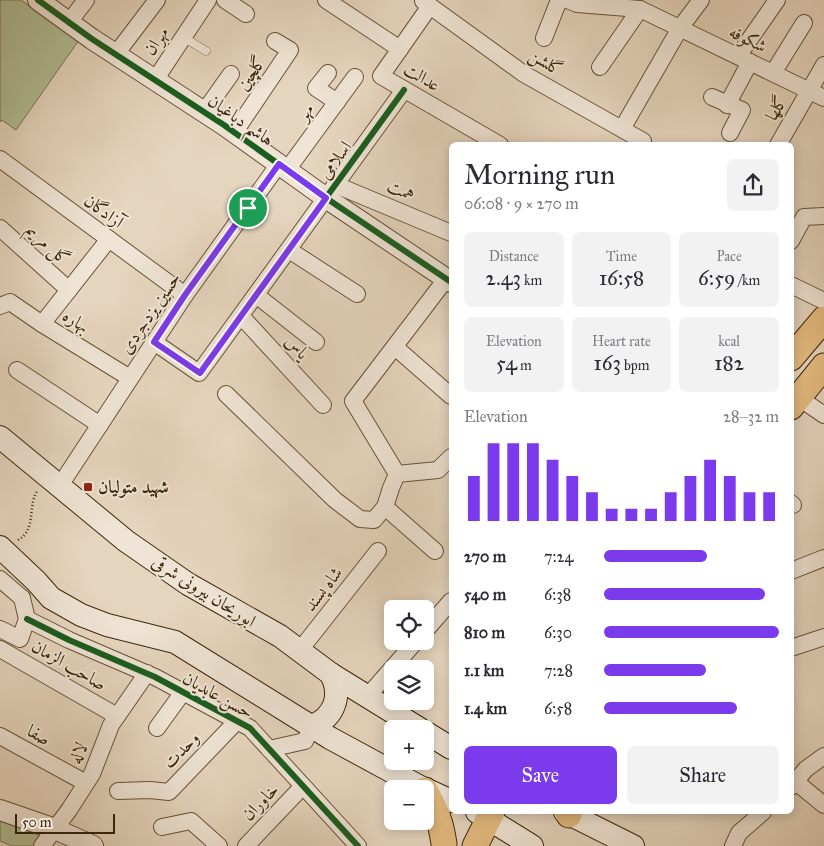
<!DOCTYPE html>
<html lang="en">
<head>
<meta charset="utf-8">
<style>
  body { margin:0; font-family:"IM FELL Great Primer",Amiri,serif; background:#f2f2f3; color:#2b2b33; height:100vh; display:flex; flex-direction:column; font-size:19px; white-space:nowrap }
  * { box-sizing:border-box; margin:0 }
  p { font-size:16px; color:#7c7c81 }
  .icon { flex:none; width:28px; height:28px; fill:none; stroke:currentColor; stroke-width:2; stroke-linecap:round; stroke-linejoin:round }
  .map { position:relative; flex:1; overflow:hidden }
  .panel { position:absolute; left:449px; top:142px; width:345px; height:672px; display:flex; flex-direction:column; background:#fff; border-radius:8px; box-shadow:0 2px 12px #0003 }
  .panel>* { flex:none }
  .tools { position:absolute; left:384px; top:600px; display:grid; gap:10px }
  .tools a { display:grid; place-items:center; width:50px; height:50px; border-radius:8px; background:#fff; box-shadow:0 2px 12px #0003; font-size:25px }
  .scale { position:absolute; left:15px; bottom:12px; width:100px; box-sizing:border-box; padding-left:5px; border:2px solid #3d280c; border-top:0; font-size:14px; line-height:18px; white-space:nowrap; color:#3d280c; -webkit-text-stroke:4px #efe4d5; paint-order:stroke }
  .pin { position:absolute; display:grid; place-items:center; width:42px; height:42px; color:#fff; margin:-21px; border:2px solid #fff; border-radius:50%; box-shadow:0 1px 5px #0007 }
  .round { display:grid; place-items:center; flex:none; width:52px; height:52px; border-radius:8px; background:#f2f2f3 }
  .summary { display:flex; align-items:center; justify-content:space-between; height:85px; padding:0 15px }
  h1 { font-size:28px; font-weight:600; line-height:38px }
  .metrics { display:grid; grid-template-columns:repeat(3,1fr); gap:8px; height:85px; padding:5px 15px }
  .metrics div { display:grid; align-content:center; border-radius:8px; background:#f2f2f3; text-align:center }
  .metrics b { font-size:21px; font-weight:600 }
  .metrics small { font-size:14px; font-weight:400 }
  .metrics p { font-size:14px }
  .chart { height:140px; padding:10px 15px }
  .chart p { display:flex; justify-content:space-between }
  .chart svg { width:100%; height:90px; margin-top:5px; stroke:#7c3aed; stroke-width:6 }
  .button { display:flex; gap:10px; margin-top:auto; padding:10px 15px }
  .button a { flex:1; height:58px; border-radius:8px; background:#7c3aed; color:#fff; font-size:20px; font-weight:600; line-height:58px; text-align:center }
  .button a+a { background:#f2f2f3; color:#2b2b33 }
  ul { padding:0 15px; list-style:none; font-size:16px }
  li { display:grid; grid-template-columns:80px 60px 1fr; align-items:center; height:38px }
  li i { height:12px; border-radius:6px; background:#7c3aed }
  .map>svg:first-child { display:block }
  .green { fill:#b1be95; stroke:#777350 }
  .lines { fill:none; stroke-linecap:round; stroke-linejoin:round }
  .service-casing { stroke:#675338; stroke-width:9 }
  .minor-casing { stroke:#675338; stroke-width:18 }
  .tertiary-casing { stroke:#675338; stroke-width:22 }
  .secondary-casing { stroke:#3d280c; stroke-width:24 }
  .primary-casing { stroke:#3d280c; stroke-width:27 }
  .path { stroke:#3d280c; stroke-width:2.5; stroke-dasharray:1 2.5; stroke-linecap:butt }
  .service { stroke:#efe4d5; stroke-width:8 }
  .minor { stroke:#efe4d5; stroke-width:16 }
  .tertiary { stroke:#efe4d5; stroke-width:20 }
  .secondary { stroke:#efe4d5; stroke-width:22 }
  .primary { stroke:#e3ba7f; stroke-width:25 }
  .cycleway-casing { stroke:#efe4d5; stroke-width:9 }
  .cycleway { stroke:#1b5e20; stroke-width:6 }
  .route-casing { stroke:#fff; stroke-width:10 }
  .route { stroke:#7c3aed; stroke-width:6 }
  .poi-dot { fill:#8f2418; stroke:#efe4d5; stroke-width:2 }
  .labels { text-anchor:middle; stroke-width:4; stroke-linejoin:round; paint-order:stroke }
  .street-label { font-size:18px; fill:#3d280c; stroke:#efe4d5 }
  .poi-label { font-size:18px; font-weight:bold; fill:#3d280c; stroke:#efe4d5; text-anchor:start }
</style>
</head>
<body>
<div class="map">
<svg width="824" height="846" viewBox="0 0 824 846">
  <rect width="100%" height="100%" fill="#e6d5be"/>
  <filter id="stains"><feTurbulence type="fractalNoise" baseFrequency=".004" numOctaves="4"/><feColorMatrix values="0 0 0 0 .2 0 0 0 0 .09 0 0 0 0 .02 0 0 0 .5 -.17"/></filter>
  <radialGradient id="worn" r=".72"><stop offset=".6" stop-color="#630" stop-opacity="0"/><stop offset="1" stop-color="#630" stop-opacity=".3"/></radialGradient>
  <g class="green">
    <polygon points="0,0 21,0 79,40 16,130 2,120 0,122"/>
    <polygon points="0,820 43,834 35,846 12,846 0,841"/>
  </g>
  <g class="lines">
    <g class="service-casing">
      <polyline id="service" points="183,37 206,51"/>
    </g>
    <g class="minor-casing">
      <g id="minor">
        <polyline points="225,0 246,14"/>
        <polyline points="326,0 400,49"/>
        <polyline points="567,0 577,4 640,9 824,98"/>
        <polyline points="423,1 430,6 381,76 500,145"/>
        <polyline points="430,6 524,74 643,141 641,145"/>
        <polyline points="69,22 86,0"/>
        <polyline points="544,38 559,0"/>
        <polyline points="116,54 157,0"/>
        <polyline points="738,56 777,0"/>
        <polyline points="600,67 640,9"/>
        <polyline points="328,73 316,88 337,102"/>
        <polyline points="773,73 804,23"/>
        <polyline points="155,80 208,0"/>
        <polyline points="712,97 742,110 730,133"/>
        <polyline points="727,105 750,62"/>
        <polyline points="204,112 231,74"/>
        <polyline points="622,129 680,28 701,0"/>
        <polyline points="234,133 290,50 275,41"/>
        <polyline points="778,145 824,65"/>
        <polyline points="0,159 185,295"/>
        <polyline points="287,170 355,77"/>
        <polyline points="336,185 451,233"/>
        <polyline points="0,228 69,290"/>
        <polyline points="791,241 804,217 824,216"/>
        <polyline points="289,250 357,294"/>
        <polyline points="791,285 824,301"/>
        <polyline points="256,295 316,342"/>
        <polyline points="0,306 10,302 42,324 130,378"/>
        <polyline points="241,316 323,405"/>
        <polyline points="42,324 109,239"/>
        <polyline points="154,342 199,373 404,90"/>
        <polyline points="395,347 451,396"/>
        <polyline points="17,370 100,425"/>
        <polyline points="226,394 335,500 360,519 374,520 385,507 391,488 397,474 438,470 451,457"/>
        <polyline points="799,398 824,415"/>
        <polyline points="397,474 353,401 446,279"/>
        <polyline points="59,487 185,295 279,164"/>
        <polyline points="791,503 793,505"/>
        <polyline points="385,507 435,551"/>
        <polyline points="791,571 824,558"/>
        <polyline points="0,579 22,598"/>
        <polyline points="27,619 69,640 155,677 250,728 358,846"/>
        <polyline points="0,629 20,639 27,619 22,598"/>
        <polyline points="425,631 451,601"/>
        <polyline points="791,648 824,637"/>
        <polyline points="0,649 117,716"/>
        <polyline points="300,650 378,551"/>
        <polyline points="367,697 416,641"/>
        <polyline points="157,728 183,692"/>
        <polyline points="0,736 86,783"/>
        <polyline points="269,749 305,741 312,726"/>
        <polyline points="791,781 796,782 824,805"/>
        <polyline points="791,787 806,769 824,756"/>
        <polyline points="118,791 150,790 169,792 237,721"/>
        <polyline points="162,827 191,821 219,846"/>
        <polyline points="42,846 69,810 92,774 111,725 147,673"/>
        <polyline points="246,846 303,786"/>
        <polyline points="733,846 739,833 763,812"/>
      </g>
    </g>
    <g class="tertiary-casing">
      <g id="tertiary">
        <polyline points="38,0 92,39 224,125 326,198 451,282"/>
        <polyline points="0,810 55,829 93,846"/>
      </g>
    </g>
    <g class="secondary-casing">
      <g id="secondary">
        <polyline points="0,437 126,541 188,584 280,636 331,674 420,729"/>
        <polyline points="0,547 36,581 51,598 81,615 107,625 175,642 330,738 424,789"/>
        <path d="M312,726C335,717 342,695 331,674"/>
        <polyline points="425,732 451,748"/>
        <polyline points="425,789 451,801"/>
        <polyline points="477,812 532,846"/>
        <polyline points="565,812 633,846"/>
      </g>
    </g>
    <g class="primary-casing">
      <g id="primary">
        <polyline points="791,358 824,319"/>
        <polyline points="791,407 824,366"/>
        <path d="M425,790C436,810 441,822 444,844"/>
        <polyline points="568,812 569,815"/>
        <polyline points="475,846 492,812"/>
      </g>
    </g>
    <path class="path" d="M18,540C37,530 27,504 38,490"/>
    <use href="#service" class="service"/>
    <use href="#minor" class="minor"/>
    <use href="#tertiary" class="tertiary"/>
    <use href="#secondary" class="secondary"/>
    <use href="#primary" class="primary"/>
    <g class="cycleway-casing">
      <g id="cycleway">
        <polyline points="38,0 92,39 224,125 326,198 451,282"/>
        <polyline points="154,342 199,373 404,90"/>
        <polyline points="27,619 69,640 155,677 250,728 358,846"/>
      </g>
    </g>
    <use href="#cycleway" class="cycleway"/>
  </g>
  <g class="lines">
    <g class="route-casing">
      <polygon id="route" points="279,164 326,198 200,373 154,342 185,295"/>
    </g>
    <use href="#route" class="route"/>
  </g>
  <rect class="poi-dot" x="83" y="482" width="10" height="10" rx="2.5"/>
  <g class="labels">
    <g class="street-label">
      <text transform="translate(748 39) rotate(26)" y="6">شکوفه</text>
      <text transform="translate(156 41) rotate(-56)" y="6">مهران</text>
      <text transform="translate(546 62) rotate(31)" y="6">گلشن</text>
      <text transform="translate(251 73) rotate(-56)" y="6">گلچین</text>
      <text transform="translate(422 77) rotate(30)" y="6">عدالت</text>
      <text transform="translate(776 108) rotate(-60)" y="6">گلها</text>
      <text transform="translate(305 112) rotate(-53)" y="6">مهر</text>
      <text transform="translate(241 120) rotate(35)" y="6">هاشم دباغیان</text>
      <text transform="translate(335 160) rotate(-54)" y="6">اسلامی</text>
      <text transform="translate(401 190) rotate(23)" y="6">همت</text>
      <text transform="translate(104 211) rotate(36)" y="6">آزادگان</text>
      <text transform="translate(48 244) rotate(42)" y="6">گل مریم</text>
      <text transform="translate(150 313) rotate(-56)" y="6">حسین یزدجردی</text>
      <text transform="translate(76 321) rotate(32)" y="6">بهاره</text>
      <text transform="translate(297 347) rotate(47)" y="6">یاس</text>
      <text transform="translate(323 589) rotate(-52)" y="6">شاه پسند</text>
      <text transform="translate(204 591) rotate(32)" y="6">ابوریحان بیرونی شرقی</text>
      <text transform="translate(69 665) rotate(30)" y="6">صاحب الزمان</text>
      <text transform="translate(218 695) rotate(29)" y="6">حسن عابدیان</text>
      <text transform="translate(39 735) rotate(29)" y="6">صفا</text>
      <text transform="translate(181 750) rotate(-46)" y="6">وحدت</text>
      <text transform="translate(78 753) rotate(-67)" y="6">لاله</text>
      <text transform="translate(260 802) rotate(-46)" y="6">خاوران</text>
    </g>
    <g class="poi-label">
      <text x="98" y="493">شهید متولیان</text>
    </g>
  </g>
  <rect width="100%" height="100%" filter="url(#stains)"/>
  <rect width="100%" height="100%" fill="url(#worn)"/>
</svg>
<div class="tools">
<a><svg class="icon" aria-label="locate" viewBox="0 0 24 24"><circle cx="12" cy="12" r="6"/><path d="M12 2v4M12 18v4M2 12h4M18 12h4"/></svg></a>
<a><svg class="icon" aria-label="layers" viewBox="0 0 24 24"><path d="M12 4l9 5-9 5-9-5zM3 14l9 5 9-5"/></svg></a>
<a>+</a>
<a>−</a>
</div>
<div class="scale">50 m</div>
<div class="pin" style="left:248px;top:208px;background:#1e9e55"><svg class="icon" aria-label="arrive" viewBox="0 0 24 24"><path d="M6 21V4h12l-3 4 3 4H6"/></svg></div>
<section class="panel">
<div class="summary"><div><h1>Morning run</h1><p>06:08 · 9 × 270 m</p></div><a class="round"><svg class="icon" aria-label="share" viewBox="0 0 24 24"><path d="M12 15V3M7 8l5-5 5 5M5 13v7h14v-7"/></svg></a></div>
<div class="metrics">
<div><p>Distance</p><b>2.43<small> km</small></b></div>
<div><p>Time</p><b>16:58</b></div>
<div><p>Pace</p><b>6:59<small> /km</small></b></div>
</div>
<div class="metrics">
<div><p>Elevation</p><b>54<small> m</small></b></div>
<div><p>Heart rate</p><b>163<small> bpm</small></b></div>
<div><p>kcal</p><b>182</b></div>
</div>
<div class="chart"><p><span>Elevation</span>28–32 m</p>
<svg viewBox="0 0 160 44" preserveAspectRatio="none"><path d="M5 44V22M15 44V6M25 44V6M35 44V6M45 44V14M55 44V22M65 44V30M75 44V38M85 44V38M95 44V38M105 44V30M115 44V22M125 44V14M135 44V22M145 44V30M155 44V30"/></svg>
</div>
<ul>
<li><b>270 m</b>7:24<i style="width:59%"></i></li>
<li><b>540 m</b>6:38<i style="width:92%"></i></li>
<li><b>810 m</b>6:30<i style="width:100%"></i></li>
<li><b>1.1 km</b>7:28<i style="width:58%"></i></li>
<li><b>1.4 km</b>6:58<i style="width:76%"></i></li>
</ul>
<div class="button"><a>Save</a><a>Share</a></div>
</section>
</div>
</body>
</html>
